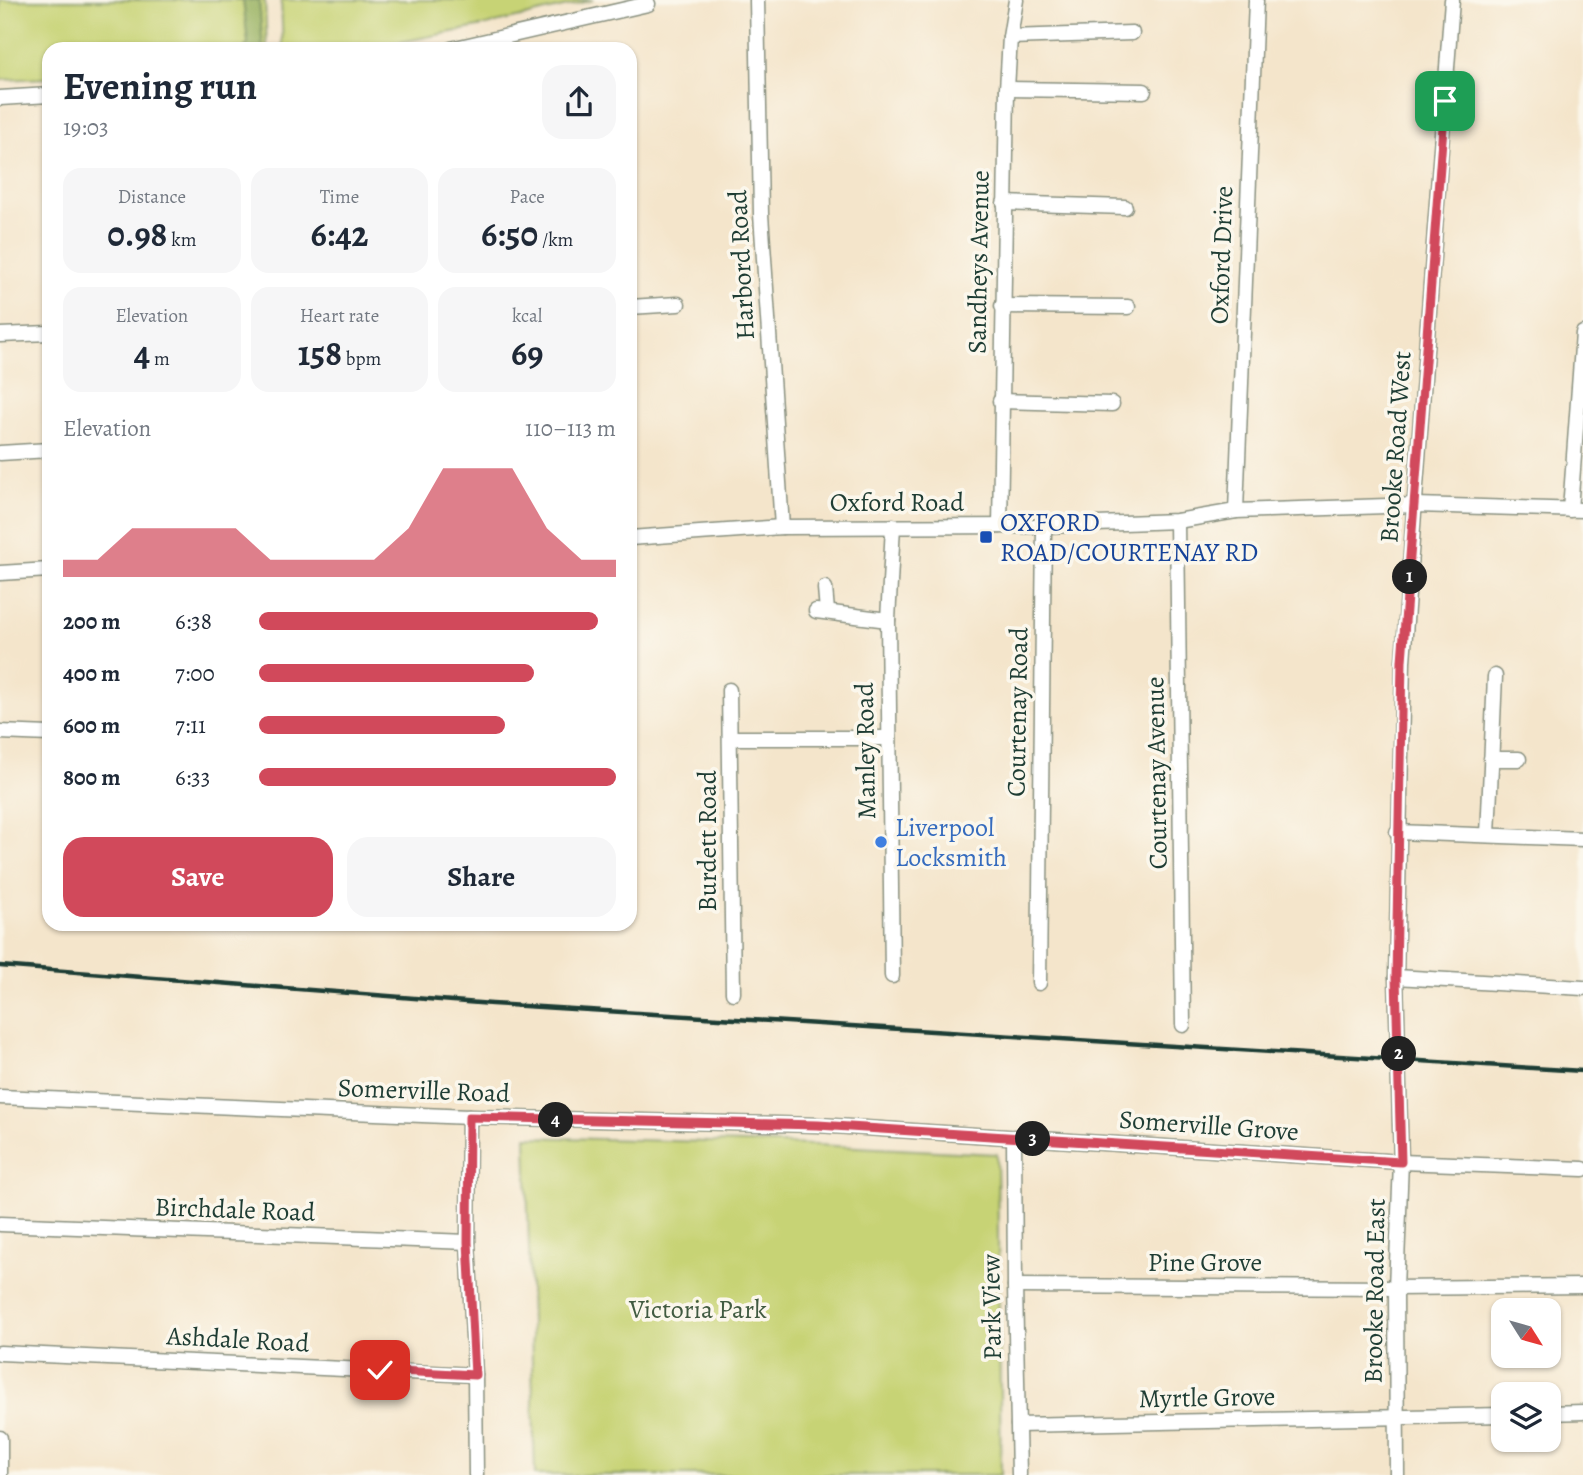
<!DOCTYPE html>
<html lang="en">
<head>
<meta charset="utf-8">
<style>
  body { margin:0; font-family:Alegreya,serif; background:#f6f6f7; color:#1f2937; height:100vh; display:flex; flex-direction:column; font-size:26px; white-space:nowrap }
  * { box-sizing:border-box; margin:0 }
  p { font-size:23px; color:#747a83 }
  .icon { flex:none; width:38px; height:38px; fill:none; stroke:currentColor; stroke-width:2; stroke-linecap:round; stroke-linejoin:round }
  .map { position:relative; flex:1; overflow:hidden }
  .sheet { position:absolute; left:42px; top:42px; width:595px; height:889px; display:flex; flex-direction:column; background:#fff; border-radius:21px; box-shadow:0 2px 5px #0004 }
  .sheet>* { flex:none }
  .needle { width:46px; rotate:127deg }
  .controls { position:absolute; left:1491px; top:1298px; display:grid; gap:14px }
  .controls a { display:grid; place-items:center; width:70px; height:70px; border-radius:14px; background:#fff; box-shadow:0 2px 5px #0004; font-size:35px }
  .pin { position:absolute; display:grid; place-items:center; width:60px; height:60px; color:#fff; margin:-30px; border-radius:14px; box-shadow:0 4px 10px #0006 }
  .km { position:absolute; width:35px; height:35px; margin:-18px; border-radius:50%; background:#222; color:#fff; font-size:19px; line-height:35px; text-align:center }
  .round { display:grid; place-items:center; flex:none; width:74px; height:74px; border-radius:21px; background:#f6f6f7 }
  .headline { display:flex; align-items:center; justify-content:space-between; height:119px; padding:0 21px }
  h1 { font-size:38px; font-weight:700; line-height:52px }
  .stats { display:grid; grid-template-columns:repeat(3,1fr); gap:10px; height:119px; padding:7px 21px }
  .stats div { display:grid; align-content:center; border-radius:18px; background:#f6f6f7; text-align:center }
  .stats b { font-size:35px; font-weight:700 }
  .stats small { font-size:19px; font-weight:400 }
  .stats p { font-size:19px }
  .chart { height:196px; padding:14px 21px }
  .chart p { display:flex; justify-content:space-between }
  .chart svg { width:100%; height:126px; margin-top:7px; fill:#d1495b; opacity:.7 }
  .cta { display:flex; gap:14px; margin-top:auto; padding:14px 21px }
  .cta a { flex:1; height:80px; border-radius:21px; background:#d1495b; color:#fff; font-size:28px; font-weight:700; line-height:80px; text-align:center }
  .cta a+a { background:#f6f6f7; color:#1f2937 }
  ul { padding:0 21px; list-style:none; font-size:23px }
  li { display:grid; grid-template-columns:112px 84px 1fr; align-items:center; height:52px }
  li i { height:18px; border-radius:9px; background:#d1495b }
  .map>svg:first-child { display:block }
  .green { fill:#c7d375; stroke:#738854; stroke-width:2 }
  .forest { fill:#9db566; stroke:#5e794d; stroke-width:2 }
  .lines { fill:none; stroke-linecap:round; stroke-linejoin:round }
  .minor-casing { stroke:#8a9180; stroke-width:17 }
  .minor { stroke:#fff; stroke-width:14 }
  .rail { stroke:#1f3d34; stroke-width:4.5 }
  .route-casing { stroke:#fff; stroke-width:14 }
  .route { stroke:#d1495b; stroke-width:9 }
  .transit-dot { fill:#1a4fb4; stroke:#fbf7ec; stroke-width:2.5 }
  .shop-dot { fill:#3f7fe0; stroke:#fbf7ec; stroke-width:2.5 }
  .labels { text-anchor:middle; stroke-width:7; stroke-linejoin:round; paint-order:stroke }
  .street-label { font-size:26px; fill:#1f3d34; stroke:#fbf7ec }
  .transit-label { font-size:26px; fill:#164399; stroke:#fbf7ec; text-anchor:start }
  .shop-label { font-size:26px; fill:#366cbe; stroke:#fbf7ec; text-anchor:start }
  .park-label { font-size:26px; fill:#415b41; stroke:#fbf7ec }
</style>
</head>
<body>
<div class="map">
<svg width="1583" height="1475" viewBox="0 0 1583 1475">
  <rect width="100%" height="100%" fill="#fbf7ec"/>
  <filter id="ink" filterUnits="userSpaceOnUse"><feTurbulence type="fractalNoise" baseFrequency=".0143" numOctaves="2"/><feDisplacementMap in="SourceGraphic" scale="14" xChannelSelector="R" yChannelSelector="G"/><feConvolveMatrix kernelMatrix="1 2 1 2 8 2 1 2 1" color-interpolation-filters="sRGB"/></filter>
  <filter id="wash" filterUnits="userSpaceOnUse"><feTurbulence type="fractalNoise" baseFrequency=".00686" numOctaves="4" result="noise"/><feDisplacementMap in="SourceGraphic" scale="28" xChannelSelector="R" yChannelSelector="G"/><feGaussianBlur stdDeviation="1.57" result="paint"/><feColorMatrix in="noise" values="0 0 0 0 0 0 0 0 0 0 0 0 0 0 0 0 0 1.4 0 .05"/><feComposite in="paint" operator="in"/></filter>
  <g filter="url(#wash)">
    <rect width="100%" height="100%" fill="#f4e5cb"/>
    <g class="green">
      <polygon points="0,0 265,0 267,49 49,49 49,78 0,80"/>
      <polygon points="281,0 593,0 478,27 364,49 283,49"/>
      <polygon points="526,1137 816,1145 997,1154 1001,1475 535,1475"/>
    </g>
    <polygon class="forest" points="243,0 259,0 263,49 244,49 248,43"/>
  </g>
  <g filter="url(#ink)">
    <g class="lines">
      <g class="minor-casing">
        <g id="minor">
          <polyline points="757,0 761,214 782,527"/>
          <polyline points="1010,37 1132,33"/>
          <polyline points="451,49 648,4"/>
          <polyline points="1007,89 1144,91"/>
          <polyline points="0,98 49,95"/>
          <polyline points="1004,203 1125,207"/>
          <polyline points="1002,306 1128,307"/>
          <polyline points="630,307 678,304"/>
          <polyline points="0,335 49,333"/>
          <polyline points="1000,401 1112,404"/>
          <polyline points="0,453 49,450"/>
          <polyline points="1570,510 1583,333"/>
          <polyline points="1236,511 1256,0"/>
          <polyline points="1177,521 1183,1025"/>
          <polyline points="1000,526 1007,89 1010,37 1016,0"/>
          <polyline points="630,538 782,527 1044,526 1177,521 1236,511 1416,505 1583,510"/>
          <polyline points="0,573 49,570"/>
          <polyline points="825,588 827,611"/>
          <polyline points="816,611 888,620"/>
          <polyline points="729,690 733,993"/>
          <polyline points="0,732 49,734"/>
          <polyline points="731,738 889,738"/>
          <polyline points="1491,759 1519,759"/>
          <polyline points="1397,832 1583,839"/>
          <polyline points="1488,835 1495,676"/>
          <polyline points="892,976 888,620 893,526"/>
          <polyline points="1396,977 1583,988"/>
          <polyline points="1039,983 1044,526"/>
          <polyline points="0,1097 469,1117 818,1125 1401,1162 1583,1169"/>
          <polyline points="469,1117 468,1242 475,1375 476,1475"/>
          <polyline points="1014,1137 1015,1286 1019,1475"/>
          <polyline points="0,1224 468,1242"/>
          <polyline points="1015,1286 1396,1288 1583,1286"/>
          <polyline points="0,1353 475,1375"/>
          <polyline points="1549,1413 1583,1412"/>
          <polyline points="1018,1425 1503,1415"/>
          <polyline points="0,1438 0,1475"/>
          <polyline points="1397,1475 1396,1288 1401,1162 1396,977 1403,661 1452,0"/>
        </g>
      </g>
      <use href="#minor" class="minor"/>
      <polyline class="rail" points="0,966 492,1004 1583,1071"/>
    </g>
  </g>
  <g class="lines" filter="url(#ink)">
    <g class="route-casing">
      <polyline id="route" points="380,1370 475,1375 468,1242 469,1117 818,1125 1401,1162 1396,977 1402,661 1445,101"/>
    </g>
    <use href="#route" class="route"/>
  </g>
  <rect class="transit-dot" x="979" y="530" width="14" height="14" rx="3.5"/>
  <circle class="shop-dot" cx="881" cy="842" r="7"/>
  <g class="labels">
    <g class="street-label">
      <text transform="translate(1221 255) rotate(-88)" y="9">Oxford Drive</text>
      <text transform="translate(978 262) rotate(-89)" y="9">Sandheys Avenue</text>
      <text transform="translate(741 265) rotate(-93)" y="9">Harbord Road</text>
      <text transform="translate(1395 447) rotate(-86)" y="9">Brooke Road West</text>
      <text x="897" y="511">Oxford Road</text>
      <text transform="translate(1017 712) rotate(-89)" y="9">Courtenay Road</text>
      <text transform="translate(865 751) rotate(-91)" y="9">Manley Road</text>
      <text transform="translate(1156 773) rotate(-91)" y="9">Courtenay Avenue</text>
      <text transform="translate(707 841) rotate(-90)" y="9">Burdett Road</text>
      <text transform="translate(424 1090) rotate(2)" y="9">Somerville Road</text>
      <text transform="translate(1209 1125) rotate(4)" y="9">Somerville Grove</text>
      <text transform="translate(235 1209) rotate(2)" y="9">Birchdale Road</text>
      <text x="1205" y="1271">Pine Grove</text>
      <text transform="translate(1374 1291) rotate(-89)" y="9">Brooke Road East</text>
      <text transform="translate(991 1307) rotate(-91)" y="9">Park View</text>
      <text transform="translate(238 1339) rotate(3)" y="9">Ashdale Road</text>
      <text transform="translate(1207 1397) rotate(-1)" y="9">Myrtle Grove</text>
    </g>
    <g class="transit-label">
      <text x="1000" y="531">OXFORD<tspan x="1000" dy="30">ROAD/COURTENAY RD</tspan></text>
    </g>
    <g class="shop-label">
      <text x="895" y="836">Liverpool<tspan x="895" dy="30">Locksmith</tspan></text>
    </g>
    <g class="park-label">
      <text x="698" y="1318">Victoria Park</text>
    </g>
  </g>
</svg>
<div class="controls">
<a><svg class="needle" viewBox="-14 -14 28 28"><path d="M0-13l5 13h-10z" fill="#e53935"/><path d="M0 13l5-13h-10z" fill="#747a83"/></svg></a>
<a><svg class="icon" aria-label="layers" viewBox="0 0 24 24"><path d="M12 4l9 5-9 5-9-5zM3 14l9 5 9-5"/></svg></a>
</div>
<div class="pin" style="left:1445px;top:101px;background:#1e9e55"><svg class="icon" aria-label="arrive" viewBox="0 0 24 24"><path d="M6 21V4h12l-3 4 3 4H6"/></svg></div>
<div class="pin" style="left:380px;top:1370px;background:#d93025"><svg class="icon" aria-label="check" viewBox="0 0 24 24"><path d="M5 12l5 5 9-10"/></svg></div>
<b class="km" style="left:1410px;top:577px">1</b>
<b class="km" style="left:1399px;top:1054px">2</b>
<b class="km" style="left:1033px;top:1139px">3</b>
<b class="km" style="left:556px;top:1120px">4</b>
<section class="sheet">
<div class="headline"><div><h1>Evening run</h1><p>19:03</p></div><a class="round"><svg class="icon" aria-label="share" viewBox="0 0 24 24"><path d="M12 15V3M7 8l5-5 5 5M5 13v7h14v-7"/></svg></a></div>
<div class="stats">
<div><p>Distance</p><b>0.98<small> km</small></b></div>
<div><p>Time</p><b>6:42</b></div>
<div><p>Pace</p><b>6:50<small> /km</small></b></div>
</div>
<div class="stats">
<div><p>Elevation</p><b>4<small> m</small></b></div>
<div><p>Heart rate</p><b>158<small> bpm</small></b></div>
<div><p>kcal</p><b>69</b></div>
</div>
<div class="chart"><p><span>Elevation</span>110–113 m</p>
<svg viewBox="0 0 160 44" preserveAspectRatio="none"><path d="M0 44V38L10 38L20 27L30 27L40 27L50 27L60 38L70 38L80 38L90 38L100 27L110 6L120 6L130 6L140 27L150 38L160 38V44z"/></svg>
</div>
<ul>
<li><b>200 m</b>6:38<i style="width:95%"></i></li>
<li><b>400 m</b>7:00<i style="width:77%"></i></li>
<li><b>600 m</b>7:11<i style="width:69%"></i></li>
<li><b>800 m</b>6:33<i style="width:100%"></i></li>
</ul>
<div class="cta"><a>Save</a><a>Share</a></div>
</section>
</div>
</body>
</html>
